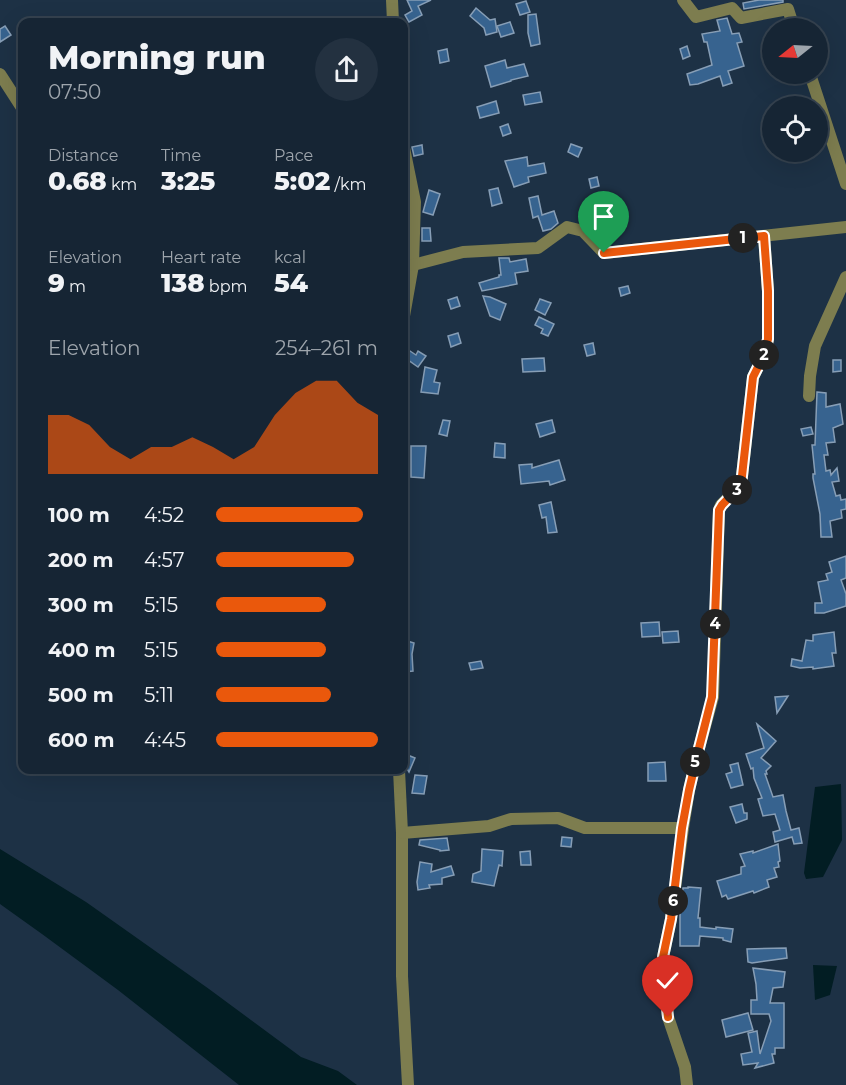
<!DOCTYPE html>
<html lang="en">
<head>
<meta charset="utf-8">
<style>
  body { margin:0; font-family:Montserrat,sans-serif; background:#233140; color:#f1f3f6; height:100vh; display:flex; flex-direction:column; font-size:22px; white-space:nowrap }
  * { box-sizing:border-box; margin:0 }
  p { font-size:20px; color:#9ea5ac }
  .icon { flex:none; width:33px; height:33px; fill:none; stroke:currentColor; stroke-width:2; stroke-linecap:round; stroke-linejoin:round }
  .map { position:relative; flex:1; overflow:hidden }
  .sheet { position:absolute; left:18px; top:18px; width:390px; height:756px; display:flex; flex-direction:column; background:#162534; border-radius:12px; box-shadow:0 6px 24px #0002,0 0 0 2px #35424f }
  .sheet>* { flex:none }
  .needle { width:39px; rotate:252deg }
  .buttons { position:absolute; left:762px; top:18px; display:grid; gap:12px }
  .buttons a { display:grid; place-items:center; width:66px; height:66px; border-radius:50%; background:#162534; box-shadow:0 6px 24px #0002,0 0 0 2px #35424f; font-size:30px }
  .pin { position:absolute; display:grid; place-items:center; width:51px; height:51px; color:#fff; margin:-62px -26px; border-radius:50% 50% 50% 0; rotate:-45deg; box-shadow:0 0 6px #0007 }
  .pin .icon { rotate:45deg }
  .km { position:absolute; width:30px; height:30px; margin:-15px; border-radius:50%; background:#222; color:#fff; font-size:16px; line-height:30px; text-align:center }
  .round { display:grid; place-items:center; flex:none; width:63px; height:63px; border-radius:32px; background:#233140 }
  .headline { display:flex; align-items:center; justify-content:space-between; height:102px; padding:0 30px }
  h1 { font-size:33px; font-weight:800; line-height:45px }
  .stats { display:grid; grid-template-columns:repeat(3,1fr); gap:9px; height:102px; padding:6px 30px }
  .stats div { display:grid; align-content:center }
  .stats b { font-size:26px; font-weight:800 }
  .stats small { font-size:16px; font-weight:400 }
  .stats p { font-size:16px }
  .chart { height:168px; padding:12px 30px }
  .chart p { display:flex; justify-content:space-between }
  .chart svg { width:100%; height:108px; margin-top:6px; fill:#ea580c; opacity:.7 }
  ul { padding:0 30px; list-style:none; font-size:20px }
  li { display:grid; grid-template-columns:96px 72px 1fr; align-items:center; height:45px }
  li i { height:15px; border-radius:8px; background:#ea580c }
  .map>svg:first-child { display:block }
  .water { fill:#021d23 }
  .building { fill:#37638f; stroke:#879eb6; stroke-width:1.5 }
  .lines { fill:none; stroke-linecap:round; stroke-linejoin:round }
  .minor { stroke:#7d7d4f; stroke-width:12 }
  .route-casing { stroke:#fff; stroke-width:12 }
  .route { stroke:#ea580c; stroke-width:8 }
</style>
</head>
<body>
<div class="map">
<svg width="846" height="1085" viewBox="0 0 846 1085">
  <rect width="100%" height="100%" fill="#1d3145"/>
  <g class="water">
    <polygon points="841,784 842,840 823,877 806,879 804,873 815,787"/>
    <polygon points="0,849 86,902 209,989 301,1057 338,1071 357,1085 239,1085 118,990 42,934 0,904"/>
    <polygon points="813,965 837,966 830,995 815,1000"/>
  </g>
  <g class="building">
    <polygon points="407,0 431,0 418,6 422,15 409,22 405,15 412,11"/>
    <polygon points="759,0 783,0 783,2 744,9 743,3"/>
    <polygon points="526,1 530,12 520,15 516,4"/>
    <polygon points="476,8 490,20 495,19 497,32 486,35 484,28 470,16"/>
    <polygon points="536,14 540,44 531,46 528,33 528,15"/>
    <polygon points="727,18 732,34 739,33 742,42 737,43 744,66 728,71 732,83 723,86 720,76 698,84 690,85 687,74 712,65 707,42 704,42 702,34 720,31 717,20"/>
    <polygon points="510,22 514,33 501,37 497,26"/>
    <polygon points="5,26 11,35 0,42 0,29"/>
    <polygon points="687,46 690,56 683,59 680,49"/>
    <polygon points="447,49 449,61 440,63 438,51"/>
    <polygon points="505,60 507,68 524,64 528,76 511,80 511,81 491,87 485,66"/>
    <polygon points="540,92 542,102 525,105 523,95"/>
    <polygon points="496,101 499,113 480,118 477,107"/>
    <polygon points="508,124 511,133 503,136 500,127"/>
    <polygon points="571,144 582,148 578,157 568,152"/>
    <polygon points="422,145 423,154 414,156 412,147"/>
    <polygon points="527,157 528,166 544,163 546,173 528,177 529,182 514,187 505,161"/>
    <polygon points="597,177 599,186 591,188 589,179"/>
    <polygon points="498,188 502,203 492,206 489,190"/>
    <polygon points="429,190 440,194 433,215 423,212"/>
    <polygon points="538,196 542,215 554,211 558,223 551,229 543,231 538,216 533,218 529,198"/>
    <polygon points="422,228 430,228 431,241 422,241"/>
    <polygon points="499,258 509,258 510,262 526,259 528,271 515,273 517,284 482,291 479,283 499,277 499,275 501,275"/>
    <polygon points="628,286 630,293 621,296 619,288"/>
    <polygon points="483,296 490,297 506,304 500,320 490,316"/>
    <polygon points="457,297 460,306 451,309 448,300"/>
    <polygon points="540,299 551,303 545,315 535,310"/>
    <polygon points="539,317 554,324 548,336 541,333 543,329 535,325"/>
    <polygon points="458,333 461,343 451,347 448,336"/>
    <polygon points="593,343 595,354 587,356 584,345"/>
    <polygon points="404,347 416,355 418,351 426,356 418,367 404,357"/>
    <polygon points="544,358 545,371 523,372 522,359"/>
    <polygon points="833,360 841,360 841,371 833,372"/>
    <polygon points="425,367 437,370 434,382 440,383 438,394 421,392"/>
    <polygon points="817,392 826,393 826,407 840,404 843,424 833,428 835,442 826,443 828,455 824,455 826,471 830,470 831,475 837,468 839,481 832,482 836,496 840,495 841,500 846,499 846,509 841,510 842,518 830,521 832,537 821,537 820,514 813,478 813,474 815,474 812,445 815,445"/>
    <polygon points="443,420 450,421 447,436 439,434"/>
    <polygon points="552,420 555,432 540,437 536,424"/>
    <polygon points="811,427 813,434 803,436 801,429"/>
    <polygon points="495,443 505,444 505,458 494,457"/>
    <polygon points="411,446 426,446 424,478 411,477"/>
    <polygon points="559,460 565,480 550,485 549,481 521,484 519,465 532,464 532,468"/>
    <polygon points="551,502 557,532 548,533 546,517 542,518 539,505"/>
    <polygon points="846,556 846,578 841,580 846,594 846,606 824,613 815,613 815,603 822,603 818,582 828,580 826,574 832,572 829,562"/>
    <polygon points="659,622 660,636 642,637 641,623"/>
    <polygon points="678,631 679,642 663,643 662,632"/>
    <polygon points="834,632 836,653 832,653 834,666 813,669 813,667 800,668 791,666 792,659 802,661 806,640 813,641 813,635"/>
    <polygon points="404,640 414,643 412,654 413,671 404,672"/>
    <polygon points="481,661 483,668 471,670 469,663"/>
    <polygon points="788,696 777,713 775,697"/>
    <polygon points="757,724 776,741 761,758 771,766 766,771 767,774 765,774 773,797 783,795 786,811 791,830 799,828 802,843 794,844 792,837 775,842 773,832 780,830 775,814 763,816 758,799 762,798 754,778 753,768 751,769 746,754 764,748"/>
    <polygon points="405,754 415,758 409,772 404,763"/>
    <polygon points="665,762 666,781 648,781 648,763"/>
    <polygon points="738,763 743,785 731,788 726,774 732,772 730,765"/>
    <polygon points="415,775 427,776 424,794 412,793"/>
    <polygon points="742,804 744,813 747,813 747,819 736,823 730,807"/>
    <polygon points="562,837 572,838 571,847 561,846"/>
    <polygon points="447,838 449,850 440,851 440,850 419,845 420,840"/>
    <polygon points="778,844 780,861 778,862 779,867 774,868 777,877 767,880 769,887 754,893 753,891 728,899 726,895 722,897 717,881 741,874 741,867 745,866 740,854 753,851 753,853"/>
    <polygon points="482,849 503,851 502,866 499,865 494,886 472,882 473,874 481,871"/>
    <polygon points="530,851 531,865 521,865 520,852"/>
    <polygon points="420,862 432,864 431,872 451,866 454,875 442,878 442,884 429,885 430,888 418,890 417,882"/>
    <polygon points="688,887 701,888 698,918 700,918 700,927 716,929 716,927 733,929 731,942 723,940 723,938 700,936 699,946 680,946 680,913 683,888 688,888"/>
    <polygon points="786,948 787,958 752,963 748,962 747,949"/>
    <polygon points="753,968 785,972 783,987 773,988 770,1003 784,1003 784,1048 775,1048 775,1054 772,1054 774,1063 755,1068 758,1063 743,1065 741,1054 752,1052 748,1033 757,1031 760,1054 771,1021 769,1014 751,1014 751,1000 757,1000 756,984"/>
    <polygon points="748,1013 753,1030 726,1037 722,1020"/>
  </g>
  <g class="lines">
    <g class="minor">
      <polyline points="392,0 393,22"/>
      <polyline points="683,0 696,17 732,8 741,18 788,9 794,28"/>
      <polyline points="0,74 22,108"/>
      <polyline points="810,74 846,184"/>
      <polyline points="404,148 415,202 413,265 404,316"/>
      <polyline points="413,265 463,252 538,248 567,227 583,231 604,253 846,227"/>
      <polyline points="809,396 810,376 815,346 846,277"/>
      <polyline points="399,770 402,833 402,976 408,1085"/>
      <polyline points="402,833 489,826 511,819 558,818 585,828 683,828"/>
      <polyline points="687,1085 685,1067 668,1017 663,974 663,957 671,919 683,828 689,790 699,748 713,697 719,510 721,505 741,485 753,377 765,353 768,339 768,291 764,236"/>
    </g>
  </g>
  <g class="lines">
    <g class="route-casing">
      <polyline id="route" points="604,253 764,236 768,291 768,339 765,353 753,377 741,485 722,505 719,510 712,697 699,748 689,790 682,828 671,919 663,957 663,974 668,1017"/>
    </g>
    <use href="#route" class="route"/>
  </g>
</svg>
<div class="buttons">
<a><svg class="needle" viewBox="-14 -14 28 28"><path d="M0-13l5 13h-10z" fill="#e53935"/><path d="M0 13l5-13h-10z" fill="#9ea5ac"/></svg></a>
<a><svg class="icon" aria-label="locate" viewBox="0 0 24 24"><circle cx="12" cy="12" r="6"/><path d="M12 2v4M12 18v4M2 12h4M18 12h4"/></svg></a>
</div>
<div class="pin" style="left:604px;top:253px;background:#1e9e55"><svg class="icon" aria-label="arrive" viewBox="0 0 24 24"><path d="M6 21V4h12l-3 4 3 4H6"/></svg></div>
<div class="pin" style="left:668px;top:1017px;background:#d93025"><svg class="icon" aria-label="check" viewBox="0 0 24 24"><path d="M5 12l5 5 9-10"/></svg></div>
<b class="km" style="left:743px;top:238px">1</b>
<b class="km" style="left:764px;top:355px">2</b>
<b class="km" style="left:737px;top:490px">3</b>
<b class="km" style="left:715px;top:624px">4</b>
<b class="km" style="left:695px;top:762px">5</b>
<b class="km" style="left:673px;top:901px">6</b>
<section class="sheet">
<div class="headline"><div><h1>Morning run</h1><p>07:50</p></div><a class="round"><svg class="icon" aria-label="share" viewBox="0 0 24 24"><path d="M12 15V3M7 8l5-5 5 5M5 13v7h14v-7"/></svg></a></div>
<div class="stats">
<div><p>Distance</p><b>0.68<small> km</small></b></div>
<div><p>Time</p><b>3:25</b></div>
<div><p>Pace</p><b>5:02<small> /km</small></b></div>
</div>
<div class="stats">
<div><p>Elevation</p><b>9<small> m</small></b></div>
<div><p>Heart rate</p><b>138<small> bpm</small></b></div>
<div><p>kcal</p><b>54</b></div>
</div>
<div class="chart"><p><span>Elevation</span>254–261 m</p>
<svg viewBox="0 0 160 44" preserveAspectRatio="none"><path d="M0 44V20L10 20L20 24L30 33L40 38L50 33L60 33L70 29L80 33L90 38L100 33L110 20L120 11L130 6L140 6L150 15L160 20V44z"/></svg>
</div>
<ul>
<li><b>100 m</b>4:52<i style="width:91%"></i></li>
<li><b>200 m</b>4:57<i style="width:85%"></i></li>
<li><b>300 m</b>5:15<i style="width:68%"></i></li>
<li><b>400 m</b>5:15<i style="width:68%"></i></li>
<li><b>500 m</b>5:11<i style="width:71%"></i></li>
<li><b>600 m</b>4:45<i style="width:100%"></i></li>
</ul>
</section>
</div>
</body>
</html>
